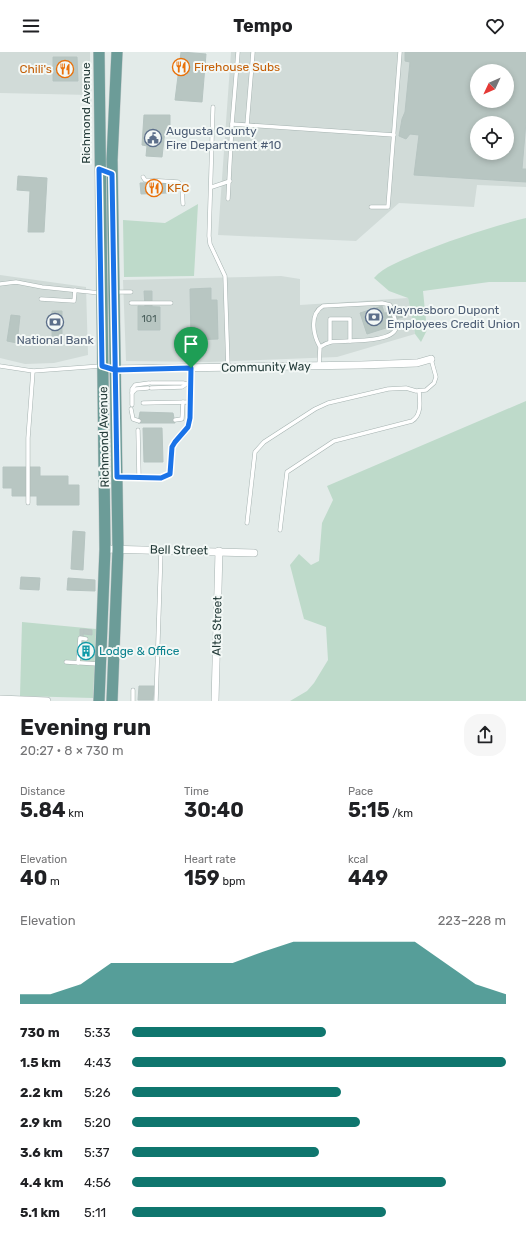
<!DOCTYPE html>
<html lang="en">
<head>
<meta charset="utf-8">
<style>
  body { margin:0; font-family:Rubik,sans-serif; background:#f6f6f6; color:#202124; height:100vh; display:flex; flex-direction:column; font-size:15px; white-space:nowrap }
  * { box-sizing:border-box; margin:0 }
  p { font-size:13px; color:#757577 }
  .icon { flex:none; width:22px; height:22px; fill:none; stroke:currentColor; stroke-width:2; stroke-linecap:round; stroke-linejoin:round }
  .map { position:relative; height:649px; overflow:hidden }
  .side { display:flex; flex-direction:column; background:#fff; flex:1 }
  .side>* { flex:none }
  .needle { width:26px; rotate:226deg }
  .fabs { position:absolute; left:470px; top:12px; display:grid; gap:8px }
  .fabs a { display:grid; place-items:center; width:44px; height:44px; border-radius:50%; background:#fff; box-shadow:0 2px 6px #0003; font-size:20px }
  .pin { position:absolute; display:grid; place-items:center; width:34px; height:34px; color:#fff; margin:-41px -17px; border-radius:50% 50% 50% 0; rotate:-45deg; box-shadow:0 0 4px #0007 }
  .pin .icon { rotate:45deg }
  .round { display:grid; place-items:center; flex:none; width:42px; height:42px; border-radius:16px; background:#f6f6f6 }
  .summary { display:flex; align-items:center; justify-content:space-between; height:68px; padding:0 20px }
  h1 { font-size:22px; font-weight:700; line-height:30px }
  .metrics { display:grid; grid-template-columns:repeat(3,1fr); gap:6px; height:68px; padding:4px 20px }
  .metrics div { display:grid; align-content:center }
  .metrics b { font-size:20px; font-weight:700 }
  .metrics small { font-size:11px; font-weight:400 }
  .metrics p { font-size:11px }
  .chart { height:112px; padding:8px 20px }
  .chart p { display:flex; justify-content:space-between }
  .chart svg { width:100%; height:72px; margin-top:4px; fill:#0f766e; opacity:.7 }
  ul { padding:0 20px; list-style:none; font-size:13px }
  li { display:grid; grid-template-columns:64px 48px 1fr; align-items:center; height:30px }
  li i { height:10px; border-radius:5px; background:#0f766e }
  header { display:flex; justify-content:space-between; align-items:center; height:52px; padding:0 20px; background:#fff; font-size:18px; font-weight:700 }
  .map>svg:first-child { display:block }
  .built { fill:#d1dbd8; fill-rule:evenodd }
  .green { fill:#bedaca }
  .building { fill:#b8c6c2; stroke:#b6c4c1; fill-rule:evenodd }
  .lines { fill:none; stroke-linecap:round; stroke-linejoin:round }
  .lane-casing { stroke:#a6b3b1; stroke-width:4.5 }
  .street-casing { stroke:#a6b3b1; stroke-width:8 }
  .primary-casing { stroke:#c2c8c8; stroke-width:12 }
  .lane { stroke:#fff; stroke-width:3.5 }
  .street { stroke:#fff; stroke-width:7 }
  .primary { stroke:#6c9c98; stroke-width:11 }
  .route-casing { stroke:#fff; stroke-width:8 }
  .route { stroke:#1a73e8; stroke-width:5 }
  .labels { text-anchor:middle; stroke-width:4; stroke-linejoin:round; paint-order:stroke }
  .number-label { font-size:10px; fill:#495e5b }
  .food-label { font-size:12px; fill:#c56008; stroke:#f3f8f6; text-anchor:start }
  .street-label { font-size:12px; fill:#243b39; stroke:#f3f8f6 }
  .service-label { font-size:12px; fill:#4e5e75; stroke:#f3f8f6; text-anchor:start }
  .culture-label { font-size:12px; fill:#0d838f; stroke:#f3f8f6; text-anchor:start }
</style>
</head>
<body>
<header><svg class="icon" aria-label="menu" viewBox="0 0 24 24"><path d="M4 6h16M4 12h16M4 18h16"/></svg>Tempo<svg class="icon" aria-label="heart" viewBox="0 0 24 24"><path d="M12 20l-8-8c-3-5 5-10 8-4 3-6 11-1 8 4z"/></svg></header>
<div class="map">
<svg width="526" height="649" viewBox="0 0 526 649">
  <rect width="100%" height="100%" fill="#e3ebe9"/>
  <g class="built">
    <polygon points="0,0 90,0 90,43 0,41"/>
    <path d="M231,0H526V135L477,133L474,155L399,151L356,189L218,183ZM477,19H507V49H477ZM477,71H507V101H477Z"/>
    <polygon points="0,223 86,235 88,303 54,311 25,312 0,306"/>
    <polygon points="281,224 300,227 300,253 408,246 415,282 337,305 209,310 126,309 123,228"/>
  </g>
  <g class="green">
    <polygon points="198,152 194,224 124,225 123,168 165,171"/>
    <path d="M526,166V230H489L423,239L427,278L421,290L415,282L408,246L389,239L374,226C385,214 399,210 414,203C451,188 487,176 526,166Z"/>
    <polygon points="526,349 526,649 290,649 307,639 314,631 328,608 326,575 304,567 290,513 299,502 311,513 319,509 322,471 333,448 327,434"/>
    <polygon points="22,570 96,577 93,646 20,644"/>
  </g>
  <g class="building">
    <polygon points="181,0 206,2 202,50 175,48"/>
    <path d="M405,0H526V70L522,117H526V130L414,123L419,83L410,82L406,87L399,84L402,67L405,60L410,10L405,9ZM477,19H507V49H477ZM477,71H507V101H477Z"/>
    <polygon points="53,5 77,5 78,29 53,29"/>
    <polygon points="144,63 170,63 170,78 165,78 162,105 146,104 147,94 142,93"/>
    <polygon points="18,124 47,126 44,180 28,180 30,139 17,138"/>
    <polygon points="168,130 168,141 141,142 140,131"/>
    <polygon points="211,236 211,248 217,248 218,287 191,288 190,237"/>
    <polygon points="144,239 152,239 152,255 145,255"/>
    <polygon points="138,254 160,255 160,278 138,278"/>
    <polygon points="382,254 389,275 367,282 360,261"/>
    <polygon points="401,256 403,265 387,269 385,261"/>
    <polygon points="52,259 62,259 62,286 52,286 52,275 49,275 48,264 52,264"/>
    <polygon points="11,263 20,264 17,291 7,289"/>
    <polygon points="140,360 173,361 175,371 138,371"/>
    <polygon points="143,376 162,376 163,410 144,410"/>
    <polygon points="3,415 40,415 40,424 68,424 68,433 79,433 79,453 37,453 37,444 12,444 12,436 3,436"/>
    <polygon points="73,479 85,480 83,518 71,517"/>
    <polygon points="21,525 40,526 39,538 20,537"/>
    <polygon points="68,526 95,528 95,539 67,538"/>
    <polygon points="80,577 84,577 83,585 80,584"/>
    <polygon points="84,577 92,578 92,583 84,582"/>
    <polygon points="82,590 85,590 87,596 91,596 90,608 81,607"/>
    <polygon points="139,634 154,634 153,648 138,648"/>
  </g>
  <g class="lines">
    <g class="lane-casing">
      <g id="lane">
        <polyline points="213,55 209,184 210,192 225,224 228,315"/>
        <polyline points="232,72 394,83"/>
        <polyline points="247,73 253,0"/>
        <polyline points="143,125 145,128 178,130 182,134 183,152"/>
        <polyline points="212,135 230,129"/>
        <polyline points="228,147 232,72 238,0"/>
        <polyline points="371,155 388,155 400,0"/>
        <polyline points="0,232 16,230 42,235 100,241"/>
        <polyline points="116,240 131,240"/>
        <polyline points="41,247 74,249 75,238"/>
        <polyline points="131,251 171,251"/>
        <polyline points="330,290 330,267 350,267 350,289"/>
        <polyline points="0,314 33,319 101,314"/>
        <path d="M319,314L320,295C323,293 327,291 331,290C342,288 397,292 396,274C396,267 392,259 390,253L382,251L323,254C309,262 313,283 320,295"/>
        <polyline points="151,331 183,331 191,333"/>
        <polyline points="151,336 182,335 185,333"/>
        <polyline points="132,341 132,337 135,333 149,331"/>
        <polyline points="143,351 191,350"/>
        <polyline points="132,353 132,341 136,337 148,336"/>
        <polyline points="131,357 133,367 139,369"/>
        <polyline points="175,368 182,367 183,350"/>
        <polyline points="138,378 139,425"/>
        <polyline points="118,425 161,425 170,422 173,395 175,390 188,375 190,366 191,316"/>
        <polyline points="28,451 28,386 33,319"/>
        <polyline points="247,471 255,400 264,390 315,357 328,351 388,337 406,336 416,339 426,338 434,331 436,325 431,307"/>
        <path d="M280,478L287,420L334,389L412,369C422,363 420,349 419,339"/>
        <polyline points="66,610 99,612"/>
        <polyline points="78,611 80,586 86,587"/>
        <polyline points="133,638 133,649"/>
        <polyline points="156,649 161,498"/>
      </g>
    </g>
    <g class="street-casing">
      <g id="street">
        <polyline points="112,317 361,313 417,311 431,307"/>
        <polyline points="105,497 254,501"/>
        <polyline points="0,647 47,649"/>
        <polyline points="215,649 219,499"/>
      </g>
    </g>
    <g class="primary-casing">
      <g id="primary">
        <polyline points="99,649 105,497 99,0"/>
        <polyline points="112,649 118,497 112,108 117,0"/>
      </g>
    </g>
    <use href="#lane" class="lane"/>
    <use href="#street" class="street"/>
    <use href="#primary" class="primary"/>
  </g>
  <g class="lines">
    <g class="route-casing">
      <path id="route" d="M191,316L115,318L102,314L99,117L112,122C113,223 116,324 117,425L161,426L170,422L172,395L175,390L188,375L190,366L191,316"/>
    </g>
    <use href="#route" class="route"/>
  </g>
  <defs>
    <g id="restaurant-ring" transform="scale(0.9)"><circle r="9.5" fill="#f3f8f6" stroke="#e8710a" stroke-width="1.5"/><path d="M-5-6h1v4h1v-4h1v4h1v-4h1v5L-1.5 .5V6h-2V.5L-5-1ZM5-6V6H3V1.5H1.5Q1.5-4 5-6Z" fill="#e8710a"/></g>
    <g id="civic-ring" transform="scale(0.9)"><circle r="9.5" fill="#f3f8f6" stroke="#5c6f8a" stroke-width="1.5"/><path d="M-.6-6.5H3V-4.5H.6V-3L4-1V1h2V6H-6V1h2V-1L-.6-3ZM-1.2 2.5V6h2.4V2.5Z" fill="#5c6f8a"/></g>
    <g id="bank-ring" transform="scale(0.9)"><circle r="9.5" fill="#f3f8f6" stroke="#5c6f8a" stroke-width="1.5"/><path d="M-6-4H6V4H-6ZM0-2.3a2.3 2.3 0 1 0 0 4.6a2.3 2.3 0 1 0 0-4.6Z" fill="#5c6f8a"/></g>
    <g id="building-ring" transform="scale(0.9)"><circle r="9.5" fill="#f3f8f6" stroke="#0f9aa8" stroke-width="1.5"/><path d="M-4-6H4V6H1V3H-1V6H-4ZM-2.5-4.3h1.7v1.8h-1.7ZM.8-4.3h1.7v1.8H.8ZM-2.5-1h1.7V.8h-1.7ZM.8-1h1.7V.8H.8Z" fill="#0f9aa8"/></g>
  </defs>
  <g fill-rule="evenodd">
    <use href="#restaurant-ring" x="181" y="15"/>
    <use href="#restaurant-ring" x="65" y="17"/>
    <use href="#civic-ring" x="153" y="86"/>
    <use href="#restaurant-ring" x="154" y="136"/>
    <use href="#bank-ring" x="374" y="265"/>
    <use href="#bank-ring" x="55" y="270"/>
    <use href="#building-ring" x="86" y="599"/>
  </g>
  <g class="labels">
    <g class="number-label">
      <text x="149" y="270">101</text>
    </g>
    <g class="food-label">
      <text x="194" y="19">Firehouse Subs</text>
      <text x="52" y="21" text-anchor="end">Chili's</text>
      <text x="167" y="140">KFC</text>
    </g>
    <g class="street-label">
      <text transform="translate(86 61) rotate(-90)" y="4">Richmond Avenue</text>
      <text transform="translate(266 315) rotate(-1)" y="4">Community Way</text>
      <text transform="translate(104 385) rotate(-91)" y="4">Richmond Avenue</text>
      <text transform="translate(179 498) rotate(1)" y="4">Bell Street</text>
      <text transform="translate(217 574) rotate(-89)" y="4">Alta Street</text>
    </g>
    <g class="service-label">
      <text x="166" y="83">Augusta County<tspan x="166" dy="14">Fire Department #10</tspan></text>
      <text x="387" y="262">Waynesboro Dupont<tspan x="387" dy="14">Employees Credit Union</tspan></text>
      <text x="55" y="292" text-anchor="middle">National Bank</text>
    </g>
    <g class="culture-label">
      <text x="99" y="603">Lodge &amp; Office</text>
    </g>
  </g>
</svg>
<div class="fabs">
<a><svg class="needle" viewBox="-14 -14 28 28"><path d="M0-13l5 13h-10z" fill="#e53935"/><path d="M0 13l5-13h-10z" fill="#757577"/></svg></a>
<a><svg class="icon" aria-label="locate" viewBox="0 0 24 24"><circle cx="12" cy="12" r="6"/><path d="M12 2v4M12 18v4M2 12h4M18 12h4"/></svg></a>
</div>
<div class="pin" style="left:191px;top:316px;background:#1e9e55"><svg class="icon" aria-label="arrive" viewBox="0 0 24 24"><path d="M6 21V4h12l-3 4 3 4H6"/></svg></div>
</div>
<section class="side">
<div class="summary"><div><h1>Evening run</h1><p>20:27 · 8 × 730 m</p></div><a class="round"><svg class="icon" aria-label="share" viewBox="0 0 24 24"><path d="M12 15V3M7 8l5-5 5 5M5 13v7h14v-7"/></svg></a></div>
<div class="metrics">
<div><p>Distance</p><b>5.84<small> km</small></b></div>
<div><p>Time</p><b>30:40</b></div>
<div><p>Pace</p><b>5:15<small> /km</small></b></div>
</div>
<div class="metrics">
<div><p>Elevation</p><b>40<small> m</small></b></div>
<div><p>Heart rate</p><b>159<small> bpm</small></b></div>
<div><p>kcal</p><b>449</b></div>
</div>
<div class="chart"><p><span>Elevation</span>223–228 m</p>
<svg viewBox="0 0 160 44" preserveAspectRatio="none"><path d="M0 44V38L10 38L20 32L30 19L40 19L50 19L60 19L70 19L80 12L90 6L100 6L110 6L120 6L130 6L140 19L150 32L160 38V44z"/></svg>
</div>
<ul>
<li><b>730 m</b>5:33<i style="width:52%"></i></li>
<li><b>1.5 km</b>4:43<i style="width:100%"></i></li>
<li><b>2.2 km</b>5:26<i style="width:56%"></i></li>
<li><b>2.9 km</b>5:20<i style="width:61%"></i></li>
<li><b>3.6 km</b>5:37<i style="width:50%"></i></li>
<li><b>4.4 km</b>4:56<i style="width:84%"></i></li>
<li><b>5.1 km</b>5:11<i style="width:68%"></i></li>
</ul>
</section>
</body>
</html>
